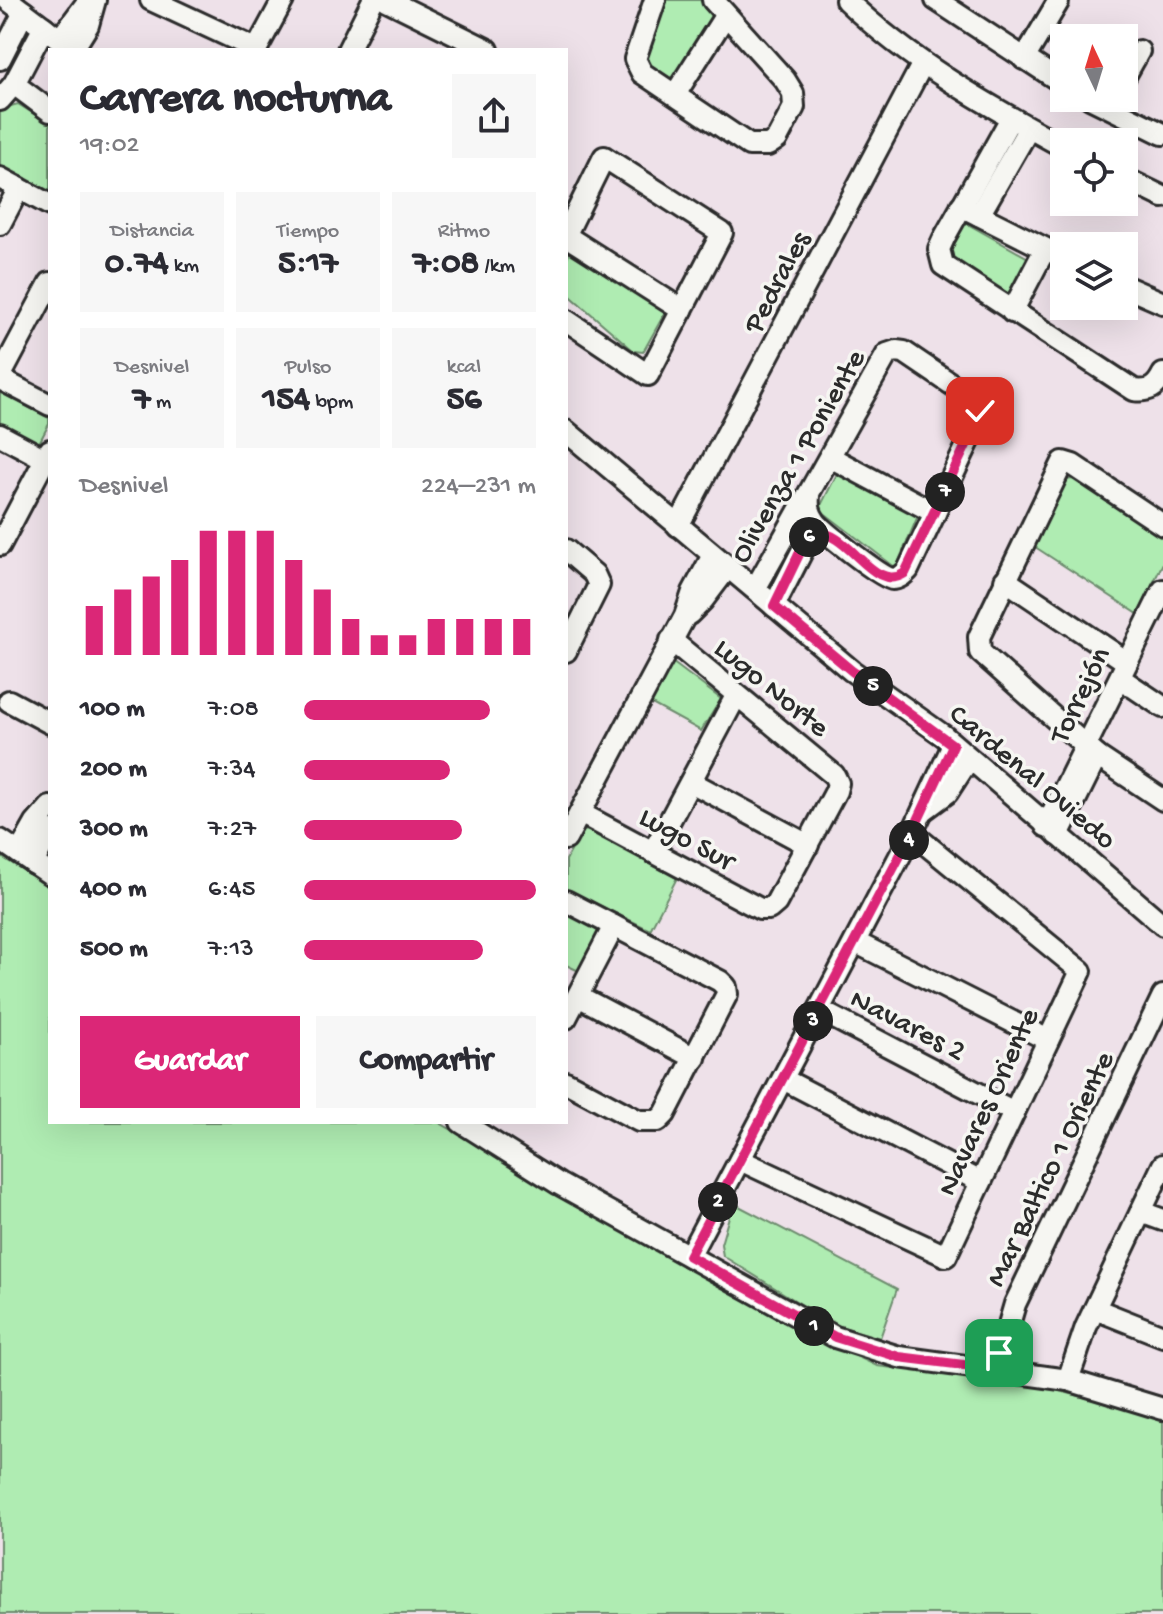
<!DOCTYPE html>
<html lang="es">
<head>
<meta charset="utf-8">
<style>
  body { margin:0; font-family:"Gochi Hand",sans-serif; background:#f7f7f7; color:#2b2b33; height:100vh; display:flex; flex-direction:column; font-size:30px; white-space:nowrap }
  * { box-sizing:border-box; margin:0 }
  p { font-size:26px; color:#7c7c81 }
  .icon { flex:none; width:44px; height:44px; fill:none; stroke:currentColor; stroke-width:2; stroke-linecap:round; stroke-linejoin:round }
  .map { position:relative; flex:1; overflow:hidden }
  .side { position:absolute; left:48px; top:48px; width:520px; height:1076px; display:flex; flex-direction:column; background:#fff; border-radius:0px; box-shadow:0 8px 32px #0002 }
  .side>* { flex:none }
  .needle { width:52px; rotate:356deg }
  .controls { position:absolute; left:1050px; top:24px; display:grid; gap:16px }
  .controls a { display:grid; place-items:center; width:88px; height:88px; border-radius:0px; background:#fff; box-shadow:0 8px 32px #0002; font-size:40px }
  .pin { position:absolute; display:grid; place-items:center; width:68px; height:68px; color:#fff; margin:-34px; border-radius:16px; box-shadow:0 4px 12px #0006 }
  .km { position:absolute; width:40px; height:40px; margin:-20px; border-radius:50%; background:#222; color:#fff; font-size:22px; line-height:40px; text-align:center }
  .round { display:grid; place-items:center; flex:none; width:84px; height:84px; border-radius:0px; background:#f7f7f7 }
  .headline { display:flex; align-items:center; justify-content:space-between; height:136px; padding:0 32px }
  h1 { font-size:44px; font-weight:700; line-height:60px }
  .stats { display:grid; grid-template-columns:repeat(3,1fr); gap:12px; height:136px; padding:8px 32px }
  .stats div { display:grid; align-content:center; border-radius:0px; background:#f7f7f7; text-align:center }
  .stats b { font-size:34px; font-weight:700 }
  .stats small { font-size:22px; font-weight:400 }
  .stats p { font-size:22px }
  .chart { height:224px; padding:16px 32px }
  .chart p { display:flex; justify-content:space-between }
  .chart svg { width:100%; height:144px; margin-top:8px; stroke:#db2777; stroke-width:6 }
  .primary-button { display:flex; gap:16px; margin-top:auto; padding:16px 32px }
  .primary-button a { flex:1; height:92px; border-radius:0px; background:#db2777; color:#fff; font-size:32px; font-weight:700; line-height:92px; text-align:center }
  .primary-button a+a { background:#f7f7f7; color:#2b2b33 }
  ul { padding:0 32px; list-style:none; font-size:26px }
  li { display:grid; grid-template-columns:128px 96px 1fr; align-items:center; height:60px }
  li i { height:20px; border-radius:10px; background:#db2777 }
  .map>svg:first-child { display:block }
  .green { fill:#afecb2; stroke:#6d8c6e; stroke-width:2 }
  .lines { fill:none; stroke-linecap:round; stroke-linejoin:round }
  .minor-casing { stroke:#2b2b2b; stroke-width:26 }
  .minor { stroke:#f6f6f2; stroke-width:20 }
  .route-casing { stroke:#fff; stroke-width:16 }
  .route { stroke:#db2777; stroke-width:10 }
  .labels { text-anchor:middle; stroke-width:7; stroke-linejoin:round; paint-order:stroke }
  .street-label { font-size:30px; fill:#2b2b2b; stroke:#f6f6f2 }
</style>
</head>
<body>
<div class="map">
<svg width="1163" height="1614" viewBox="0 0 1163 1614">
  <rect width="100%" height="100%" fill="#eee1e9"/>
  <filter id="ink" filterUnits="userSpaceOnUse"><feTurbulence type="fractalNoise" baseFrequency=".0125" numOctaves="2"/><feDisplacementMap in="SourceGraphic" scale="16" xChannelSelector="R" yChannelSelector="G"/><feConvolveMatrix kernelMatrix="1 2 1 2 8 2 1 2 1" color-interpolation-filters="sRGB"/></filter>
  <g filter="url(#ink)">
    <g class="green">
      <polygon points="664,0 700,0 713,18 676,81 649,65 645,54"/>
      <polygon points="18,104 50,124 50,193 0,168 0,109"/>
      <polygon points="964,222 1030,259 1010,299 963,272 947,254"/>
      <polygon points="572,246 666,311 643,352 634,351 566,292 566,260"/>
      <polygon points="0,392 49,418 49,424 37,447 0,427"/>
      <polygon points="838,472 920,511 896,568 819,509"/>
      <polygon points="1074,479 1163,537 1163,563 1138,614 1029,543 1063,480"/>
      <polygon points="672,662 721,699 701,731 650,703"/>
      <polygon points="589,830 677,878 650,930 566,889 566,860 582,831"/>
      <polygon points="0,856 50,887 50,1122 438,1122 806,1332 877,1366 1035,1385 1108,1403 1163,1421 1163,1614 0,1614"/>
      <polygon points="566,913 601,932 581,972 566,965"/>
      <polygon points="733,1203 897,1289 880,1338 833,1324 723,1256 721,1244"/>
    </g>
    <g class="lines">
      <g class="minor-casing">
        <g id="minor">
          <polyline points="8,0 74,50"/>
          <polyline points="151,0 256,49"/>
          <polyline points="387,0 488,50"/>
          <polyline points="655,0 635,59 642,73 749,145 768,145 777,139 794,107 793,93 785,80 713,0"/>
          <path d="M846,0C909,61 987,105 1064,147"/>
          <polyline points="936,0 1064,84"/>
          <polyline points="60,39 89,0"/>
          <polyline points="73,49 88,25 95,0"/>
          <polyline points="256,50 283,0"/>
          <polyline points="348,50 373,0"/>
          <polyline points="0,59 24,12"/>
          <polyline points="1024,59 1058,2"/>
          <polyline points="1124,78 1139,51"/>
          <polyline points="14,84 50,111"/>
          <polyline points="676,93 725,16"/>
          <polyline points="1090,98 1163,134"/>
          <polyline points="0,100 14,84 44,27"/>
          <path d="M1011,118L944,238L939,249L943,265L1134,390C1149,392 1156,388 1163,374"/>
          <polyline points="0,178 50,205"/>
          <polyline points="1124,178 1163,197"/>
          <polyline points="961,206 1064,258"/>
          <polyline points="979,215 1029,128"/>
          <polyline points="0,224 19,188"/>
          <polyline points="566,234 604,157 722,233 648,375 566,320"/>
          <polyline points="566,236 682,310"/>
          <polyline points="1124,286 1163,303"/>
          <polyline points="1012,312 1045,249"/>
          <polyline points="0,377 50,283"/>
          <polyline points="0,379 50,405"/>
          <polyline points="566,431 852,671 944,736 1163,925"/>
          <polyline points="0,435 45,459"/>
          <polyline points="830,457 935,513"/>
          <polyline points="1163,525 1073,465 1063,462 979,637 980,652 1097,756 1163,800"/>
          <polyline points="678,526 923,63"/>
          <polyline points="0,545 50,450"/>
          <polyline points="566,550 594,574 599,585 566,651"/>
          <polyline points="1005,580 1127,662"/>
          <path d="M755,589L887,354L896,351L904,352L978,402L980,411L978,422L908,570C903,575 899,579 892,579C883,579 820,529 815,521C809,512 808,506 809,496"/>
          <polyline points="774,606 809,538 815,533 825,532"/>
          <polyline points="689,614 703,600 728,567"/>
          <polyline points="1120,678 1163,707"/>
          <polyline points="9,701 50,723"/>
          <polyline points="691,782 808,845"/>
          <polyline points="924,810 947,793 969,759"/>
          <polyline points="580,813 760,909 769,909 776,903 836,791 838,783 834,775 671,640"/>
          <polyline points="1046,826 1163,590"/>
          <polyline points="1058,835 1097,756"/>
          <polyline points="566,839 685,616 693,592 713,555"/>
          <polyline points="0,840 50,874"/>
          <polyline points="653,852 736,696"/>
          <polyline points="19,853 36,823 50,807"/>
          <polyline points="33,863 50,831"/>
          <polyline points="566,901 720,981 726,987 727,994 665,1114 658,1121 639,1121 566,1082"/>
          <polyline points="855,942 1048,1040"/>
          <polyline points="578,996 695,1058"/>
          <polyline points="819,1010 1014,1112"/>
          <polyline points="566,1018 614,926"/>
          <polyline points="783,1079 981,1182"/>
          <polyline points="461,1122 559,1184 835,1337 899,1357 1068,1380 1163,1409"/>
          <polyline points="740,1160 946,1256 1081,971 912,833"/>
          <polyline points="1141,1212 1163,1220"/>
          <polyline points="689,1256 912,833 953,745"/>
          <polyline points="1095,1309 1163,1336"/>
          <polyline points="996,1369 1015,1304 1163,996"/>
          <polyline points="1068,1380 1086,1327 1163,1165"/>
        </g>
      </g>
      <use href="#minor" class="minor"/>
    </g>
  </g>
  <g class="lines" filter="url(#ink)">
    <g class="route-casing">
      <path id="route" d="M980,411L979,418L905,573C873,595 849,529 815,533L805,542L774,606L852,671L953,745L912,833L689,1256L835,1337L899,1357L996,1369L999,1353"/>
    </g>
    <use href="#route" class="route"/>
  </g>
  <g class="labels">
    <g class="street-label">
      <text transform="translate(775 281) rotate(-62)" y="10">Pedrales</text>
      <text transform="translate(796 455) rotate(-60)" y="10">Olivenza 1 Poniente</text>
      <text transform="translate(773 686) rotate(39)" y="10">Lugo Norte</text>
      <text transform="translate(1078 694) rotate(-64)" y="10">Torrejón</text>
      <text transform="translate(1034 775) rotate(40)" y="10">Cardenal Oviedo</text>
      <text transform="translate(688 837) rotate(28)" y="10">Lugo Sur</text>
      <text transform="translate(909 1023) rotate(27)" y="10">Navares 2</text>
      <text transform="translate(986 1101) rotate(-65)" y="10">Navares Oriente</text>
      <text transform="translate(1048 1168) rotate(-64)" y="10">Mar Baltico 1 Oriente</text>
    </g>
  </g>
</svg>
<div class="controls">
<a><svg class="needle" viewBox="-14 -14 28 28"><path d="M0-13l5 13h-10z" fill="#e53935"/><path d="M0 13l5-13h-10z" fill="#7c7c81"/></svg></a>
<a><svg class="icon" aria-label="locate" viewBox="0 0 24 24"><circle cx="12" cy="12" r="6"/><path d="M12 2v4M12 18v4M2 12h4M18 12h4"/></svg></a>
<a><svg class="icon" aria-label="layers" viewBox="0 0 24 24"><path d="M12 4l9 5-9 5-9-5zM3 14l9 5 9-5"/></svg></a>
</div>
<div class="pin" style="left:999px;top:1353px;background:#1e9e55"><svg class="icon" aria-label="arrive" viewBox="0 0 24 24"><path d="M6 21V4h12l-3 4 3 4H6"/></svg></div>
<div class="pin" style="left:980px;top:411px;background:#d93025"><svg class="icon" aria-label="check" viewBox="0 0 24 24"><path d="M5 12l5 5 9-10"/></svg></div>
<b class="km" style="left:814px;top:1326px">1</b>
<b class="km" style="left:718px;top:1202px">2</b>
<b class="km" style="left:813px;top:1021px">3</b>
<b class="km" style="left:909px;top:840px">4</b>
<b class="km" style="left:873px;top:686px">5</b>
<b class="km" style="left:809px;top:537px">6</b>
<b class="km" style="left:945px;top:492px">7</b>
<section class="side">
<div class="headline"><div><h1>Carrera nocturna</h1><p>19:02</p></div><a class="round"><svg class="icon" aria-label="share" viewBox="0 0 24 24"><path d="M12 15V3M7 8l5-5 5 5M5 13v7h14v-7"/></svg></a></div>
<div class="stats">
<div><p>Distancia</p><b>0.74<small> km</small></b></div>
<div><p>Tiempo</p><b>5:17</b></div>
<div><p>Ritmo</p><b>7:08<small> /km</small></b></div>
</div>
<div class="stats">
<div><p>Desnivel</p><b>7<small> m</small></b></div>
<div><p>Pulso</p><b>154<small> bpm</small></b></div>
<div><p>kcal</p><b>56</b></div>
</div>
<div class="chart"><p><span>Desnivel</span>224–231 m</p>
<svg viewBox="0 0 160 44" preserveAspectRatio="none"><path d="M5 44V29M15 44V24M25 44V20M35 44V15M45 44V6M55 44V6M65 44V6M75 44V15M85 44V24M95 44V33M105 44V38M115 44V38M125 44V33M135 44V33M145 44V33M155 44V33"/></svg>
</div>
<ul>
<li><b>100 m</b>7:08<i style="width:80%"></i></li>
<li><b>200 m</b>7:34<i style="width:63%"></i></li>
<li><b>300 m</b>7:27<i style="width:68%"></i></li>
<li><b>400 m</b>6:45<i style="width:100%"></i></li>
<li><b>500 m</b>7:13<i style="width:77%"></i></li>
</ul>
<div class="primary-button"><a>Guardar</a><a>Compartir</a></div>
</section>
</div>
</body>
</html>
